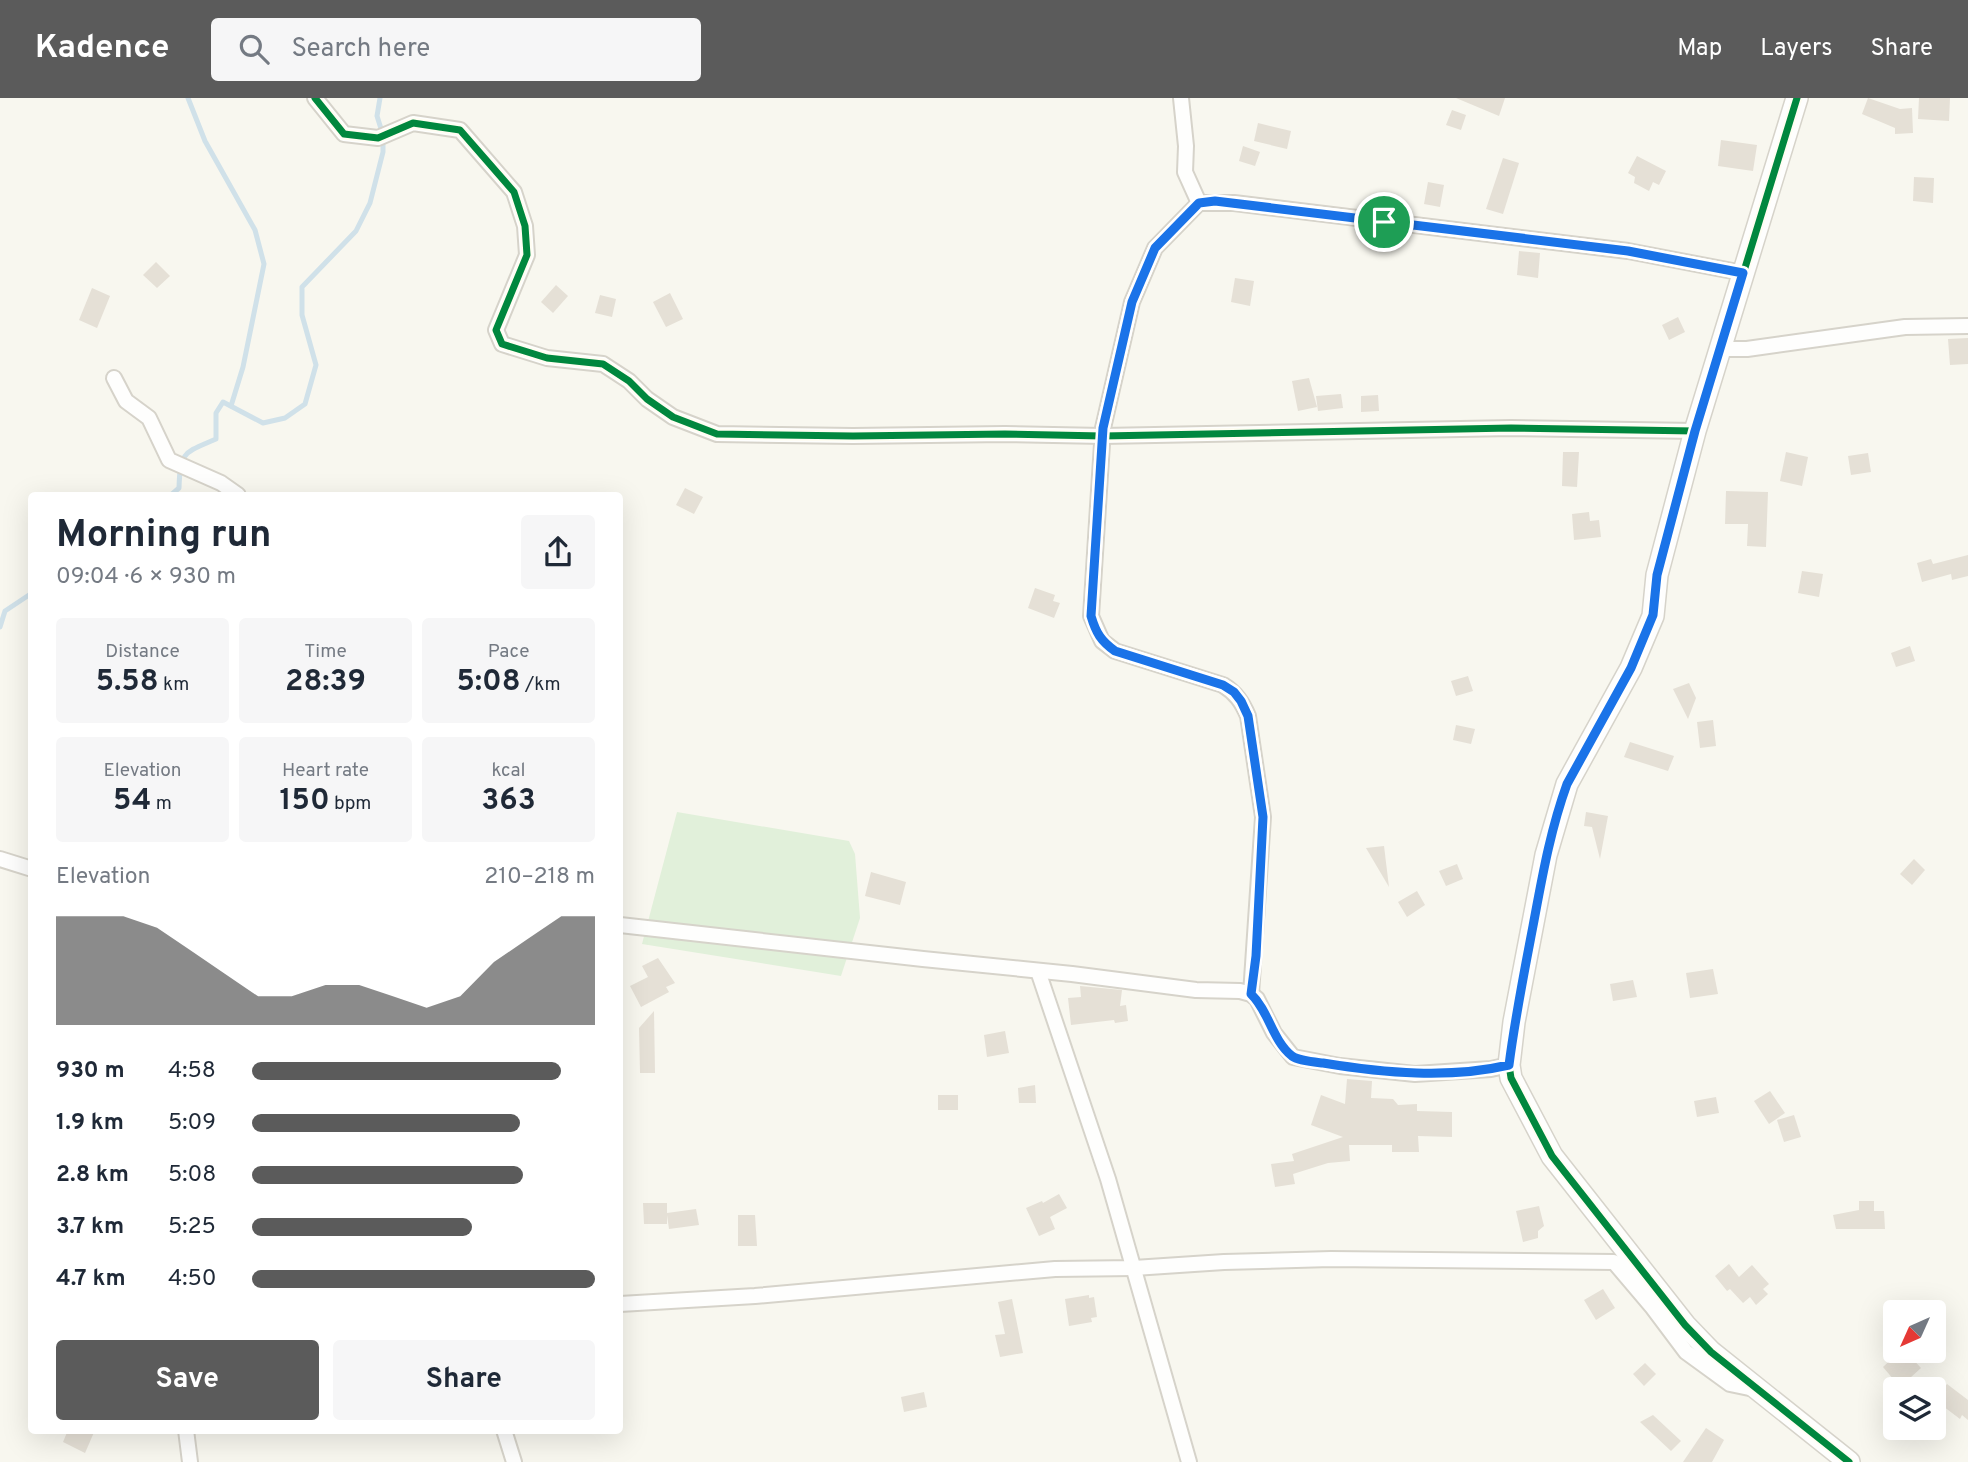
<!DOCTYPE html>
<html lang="en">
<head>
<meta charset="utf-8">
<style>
  body { margin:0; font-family:Overpass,sans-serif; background:#f6f6f7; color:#1f2937; height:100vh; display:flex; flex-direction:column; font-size:26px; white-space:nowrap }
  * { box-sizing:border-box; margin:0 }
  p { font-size:23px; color:#747a83 }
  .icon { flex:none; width:38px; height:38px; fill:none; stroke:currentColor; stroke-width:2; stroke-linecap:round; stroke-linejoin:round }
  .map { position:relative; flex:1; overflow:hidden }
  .sheet { position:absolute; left:28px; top:394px; width:595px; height:942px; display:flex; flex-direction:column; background:#fff; border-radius:7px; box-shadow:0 7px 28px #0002 }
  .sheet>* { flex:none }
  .needle { width:46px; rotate:225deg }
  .buttons { position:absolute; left:1883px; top:1202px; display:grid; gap:14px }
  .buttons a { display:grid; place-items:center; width:63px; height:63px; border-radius:7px; background:#fff; box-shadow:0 7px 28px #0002; font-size:35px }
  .pin { position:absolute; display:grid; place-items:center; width:60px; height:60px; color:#fff; margin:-30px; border:4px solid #fff; border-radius:50%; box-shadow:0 2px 7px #0007 }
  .round { display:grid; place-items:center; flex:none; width:74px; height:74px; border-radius:7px; background:#f6f6f7 }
  .summary { display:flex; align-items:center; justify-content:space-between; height:119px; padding:0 28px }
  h1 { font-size:38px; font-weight:700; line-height:52px }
  .figures { display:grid; grid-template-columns:repeat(3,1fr); gap:10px; height:119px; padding:7px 28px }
  .figures div { display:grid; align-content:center; border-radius:7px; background:#f6f6f7; text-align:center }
  .figures b { font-size:30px; font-weight:700 }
  .figures small { font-size:19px; font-weight:400 }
  .figures p { font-size:19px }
  .chart { height:196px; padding:14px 28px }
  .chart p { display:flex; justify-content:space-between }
  .chart svg { width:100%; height:126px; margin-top:7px; fill:#5b5b5b; opacity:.7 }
  .cta { display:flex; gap:14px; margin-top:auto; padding:14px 28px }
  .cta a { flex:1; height:80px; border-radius:7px; background:#5b5b5b; color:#fff; font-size:28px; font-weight:700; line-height:80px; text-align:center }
  .cta a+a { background:#f6f6f7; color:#1f2937 }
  ul { padding:0 28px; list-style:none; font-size:23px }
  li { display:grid; grid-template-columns:112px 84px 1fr; align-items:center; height:52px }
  li i { height:18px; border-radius:9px; background:#5b5b5b }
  header { display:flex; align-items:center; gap:42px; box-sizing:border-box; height:98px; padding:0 35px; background:#5b5b5b; color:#fff }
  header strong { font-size:33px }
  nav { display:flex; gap:38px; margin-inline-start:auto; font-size:24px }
  .search { width:490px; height:63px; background:#f6f6f7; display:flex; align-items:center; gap:18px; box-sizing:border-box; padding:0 24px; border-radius:7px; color:#747a83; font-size:26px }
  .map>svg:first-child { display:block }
  .green { fill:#e1f0da }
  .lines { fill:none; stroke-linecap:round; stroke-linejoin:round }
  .stream { stroke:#d0e1e9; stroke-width:5 }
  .building { fill:#e5e0d6 }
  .street-casing { stroke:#d6d3ca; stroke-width:18 }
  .secondary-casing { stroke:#d6d3ca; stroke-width:24 }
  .street { stroke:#fefefd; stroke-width:14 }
  .secondary { stroke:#fefefd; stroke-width:21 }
  .cycleway-casing { stroke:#fffdf2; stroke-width:11 }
  .cycleway { stroke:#00873e; stroke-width:7 }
  .route-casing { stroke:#fff; stroke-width:14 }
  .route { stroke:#1a73e8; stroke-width:9 }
</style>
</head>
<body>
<header>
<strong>Kadence</strong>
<div class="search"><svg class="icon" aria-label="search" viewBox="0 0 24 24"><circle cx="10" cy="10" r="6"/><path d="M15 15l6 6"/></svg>Search here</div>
<nav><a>Map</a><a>Layers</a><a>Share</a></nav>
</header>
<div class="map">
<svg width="1968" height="1364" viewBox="0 0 1968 1364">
  <rect width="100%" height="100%" fill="#f8f7ef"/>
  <polygon class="green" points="677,714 849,743 855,756 860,820 841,878 642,846"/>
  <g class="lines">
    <g class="stream">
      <polyline points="188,0 205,43 255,132 264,166 243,269 231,308"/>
      <path d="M171,397L179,390C180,353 184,355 216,341V315L223,304L263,325L285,320L305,306L316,267L302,217V189L356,133L370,105L383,54V37L377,18L380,0"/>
      <polyline points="0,529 5,513 32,495"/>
    </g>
  </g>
  <g class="building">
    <polygon points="1456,0 1505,0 1499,18"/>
    <polygon points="1868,0 1900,11 1912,10 1913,35 1895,36 1895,30 1862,16"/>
    <polygon points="1919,0 1950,0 1949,23 1918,21"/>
    <polygon points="1452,12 1466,17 1461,32 1446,27"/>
    <polygon points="1258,25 1291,33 1287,51 1254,43"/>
    <polygon points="1721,42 1757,47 1753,73 1718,68"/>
    <polygon points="1243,48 1260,54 1255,68 1239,63"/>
    <polygon points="1637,58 1666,73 1659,87 1653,84 1649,93 1634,85 1635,79 1628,75"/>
    <polygon points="1503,60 1519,65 1503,116 1486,111"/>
    <polygon points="1914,79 1934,80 1933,105 1913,103"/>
    <polygon points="1428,84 1444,87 1440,109 1424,106"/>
    <polygon points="1519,153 1540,155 1538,180 1517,177"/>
    <polygon points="156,164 170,178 157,190 143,177"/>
    <polygon points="1235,180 1254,183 1250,208 1231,204"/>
    <polygon points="556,187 568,198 553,215 541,204"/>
    <polygon points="92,190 110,198 97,230 79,222"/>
    <polygon points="670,195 683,221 666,229 653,204"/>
    <polygon points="600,197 616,201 612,219 595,215"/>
    <polygon points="1678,219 1685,234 1669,242 1662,227"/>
    <polygon points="1968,240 1968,266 1950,267 1948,241"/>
    <polygon points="1309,280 1317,309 1298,313 1292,283"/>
    <polygon points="1341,296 1343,310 1318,313 1316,298"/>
    <polygon points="1378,297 1379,313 1361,314 1361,298"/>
    <polygon points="1563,354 1579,354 1577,389 1562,388"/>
    <polygon points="1786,354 1808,359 1802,388 1780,383"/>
    <polygon points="1868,355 1871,374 1851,377 1848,358"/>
    <polygon points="685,390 703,399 694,416 676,407"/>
    <polygon points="1726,393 1768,394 1766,449 1747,448 1748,426 1725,426"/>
    <polygon points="1589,414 1590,423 1599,422 1601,439 1574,442 1572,416"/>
    <polygon points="1968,457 1968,478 1952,482 1951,476 1922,484 1917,465 1931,461 1933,466"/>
    <polygon points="1802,473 1823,476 1819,499 1798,495"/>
    <polygon points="1035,490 1055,497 1053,503 1060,505 1054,520 1028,510"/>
    <polygon points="1910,548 1915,563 1896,569 1891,555"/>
    <polygon points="1468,578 1473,593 1456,598 1451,583"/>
    <polygon points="1689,585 1696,600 1688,621 1673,591"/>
    <polygon points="1713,622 1716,648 1700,650 1697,624"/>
    <polygon points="1456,627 1475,631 1471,646 1453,642"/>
    <polygon points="1630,644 1674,658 1668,673 1624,659"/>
    <polygon points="1586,714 1608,718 1600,761 1592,729 1584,728"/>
    <polygon points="1384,748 1389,789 1366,750"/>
    <polygon points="1914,761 1925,772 1912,787 1900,776"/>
    <polygon points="1457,766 1463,781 1446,788 1439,773"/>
    <polygon points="871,774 906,784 900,807 865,798"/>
    <polygon points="1417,793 1425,807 1407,819 1398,804"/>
    <polygon points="658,860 675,885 666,889 669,894 641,909 630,888 648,879 642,868"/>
    <polygon points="1713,871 1718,896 1690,900 1686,875"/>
    <polygon points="1633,882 1637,899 1613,903 1610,886"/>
    <polygon points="1080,888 1122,892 1120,908 1126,907 1128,923 1115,925 1114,922 1071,927 1068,900 1081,899"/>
    <polygon points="654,913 655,975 640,975 639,930"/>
    <polygon points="1005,933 1009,955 987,959 984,937"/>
    <polygon points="1347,981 1372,983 1371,1000 1393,1001 1398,1007 1417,1006 1417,1013 1452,1014 1452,1039 1418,1038 1419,1054 1392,1054 1392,1047 1349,1047 1350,1063 1328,1065 1293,1076 1295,1086 1275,1089 1271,1066 1294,1063 1292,1056 1343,1039 1311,1027 1321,997 1345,1006"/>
    <polygon points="1035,987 1036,1005 1019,1005 1018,990"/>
    <polygon points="1770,993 1785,1015 1769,1026 1754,1003"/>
    <rect x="938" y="997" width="20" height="15"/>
    <polygon points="1716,999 1719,1015 1697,1019 1694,1003"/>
    <polygon points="1794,1017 1801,1039 1784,1044 1777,1022"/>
    <polygon points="1059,1096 1067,1110 1050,1119 1055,1131 1039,1138 1026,1110 1042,1103 1043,1105"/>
    <polygon points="1859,1103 1874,1103 1874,1113 1884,1113 1885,1131 1836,1131 1833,1117 1859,1112"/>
    <polygon points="643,1105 667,1105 667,1115 696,1111 699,1127 669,1131 667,1117 667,1126 644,1126"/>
    <polygon points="1539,1108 1544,1128 1538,1133 1538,1140 1523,1144 1516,1113"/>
    <polygon points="738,1117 755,1117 757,1148 738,1148"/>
    <polygon points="1729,1166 1739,1179 1752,1167 1769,1186 1763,1191 1768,1196 1756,1207 1750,1199 1743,1205 1730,1191 1727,1193 1715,1178"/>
    <polygon points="1603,1191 1615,1210 1596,1222 1584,1202"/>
    <polygon points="1089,1197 1089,1200 1094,1199 1097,1219 1091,1220 1092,1224 1069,1228 1065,1201"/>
    <polygon points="1012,1201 1023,1255 1000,1259 995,1237 1005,1236 998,1204"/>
    <polygon points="1899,1254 1905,1260 1909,1257 1921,1270 1900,1289 1883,1269"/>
    <polygon points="1645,1265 1656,1276 1644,1288 1633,1276"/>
    <polygon points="1947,1286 1968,1302 1968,1322 1962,1317 1960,1321 1935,1302"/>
    <polygon points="924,1294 927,1309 904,1314 901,1299"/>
    <polygon points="1653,1317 1681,1343 1671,1353 1640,1324"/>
    <polygon points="1706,1330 1724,1342 1712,1364 1683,1364"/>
    <polygon points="68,1332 95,1332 85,1355 63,1344"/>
  </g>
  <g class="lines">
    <g class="street-casing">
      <g id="street">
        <polyline points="315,0 344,36 378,40 413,25 460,32 514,94 525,128 527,157 496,232 502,246 547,260 603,266 629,283 647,301 673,319 717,336 853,338 1005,336 1103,338 1511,330 1695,333"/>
        <polyline points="1181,0 1186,48 1185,74 1199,105 1234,105 1628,153 1743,175"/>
        <path d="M1199,105L1155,150L1132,204L1103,330L1091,518L1102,543L1115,553L1223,587C1236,595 1242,604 1248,618L1263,719L1251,896"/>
        <polyline points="1720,251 1747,251 1905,229 1968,228"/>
        <polyline points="114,280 126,303 149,320 169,362 221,385 238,397"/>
        <polyline points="0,761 32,771"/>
        <polyline points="620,827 923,861 1072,876 1196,892 1240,893 1251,896 1257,901 1274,935 1293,959 1340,968 1415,976 1491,971 1509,967"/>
        <polyline points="1038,873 1108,1081 1189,1364"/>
        <polyline points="620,1206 755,1198 1055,1171 1134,1170 1224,1164 1331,1161 1614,1164 1653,1210 1686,1254 1730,1286 1754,1291"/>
        <polyline points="186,1332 190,1364"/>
        <polyline points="504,1332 514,1364"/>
      </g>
    </g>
    <g class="secondary-casing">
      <polyline id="secondary" points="1797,0 1695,333 1657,477 1653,518 1631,570 1567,686 1546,757 1514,924 1509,967 1511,980 1552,1058 1685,1227 1711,1254 1849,1364"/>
    </g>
    <use href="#street" class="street"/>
    <use href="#secondary" class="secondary"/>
    <g class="cycleway-casing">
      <g id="cycleway">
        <polyline points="315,0 344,36 378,40 413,25 460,32 514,94 525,128 527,157 496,232 502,246 547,260 603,266 629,283 647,301 673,319 717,336 853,338 1005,336 1103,338 1511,330 1695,333"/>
        <polyline points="1797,0 1695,333 1657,477 1653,518 1631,570 1567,686 1546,757 1514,924 1509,967 1511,980 1552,1058 1685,1227 1711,1254 1849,1364"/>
      </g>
    </g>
    <use href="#cycleway" class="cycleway"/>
  </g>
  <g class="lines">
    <g class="route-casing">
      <path id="route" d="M1215,103L1628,153L1743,175L1695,333L1657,477L1653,517L1631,570L1567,686C1550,733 1542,780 1533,828C1524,875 1515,920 1509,967C1449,981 1384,975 1323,965C1314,964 1299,963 1292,958C1272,942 1269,913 1251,896L1256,858L1263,719L1248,618L1241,603L1234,594L1223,587L1115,553C1101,543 1096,535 1091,518L1103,330L1132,204L1155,150L1199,105Z"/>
    </g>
    <use href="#route" class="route"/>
  </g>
</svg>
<div class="buttons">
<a><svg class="needle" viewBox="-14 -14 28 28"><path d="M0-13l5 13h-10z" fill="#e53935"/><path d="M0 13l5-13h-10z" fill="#747a83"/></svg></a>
<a><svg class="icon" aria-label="layers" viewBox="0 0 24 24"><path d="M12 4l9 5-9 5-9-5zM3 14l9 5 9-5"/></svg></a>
</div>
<div class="pin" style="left:1384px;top:124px;background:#1e9e55"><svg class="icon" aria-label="arrive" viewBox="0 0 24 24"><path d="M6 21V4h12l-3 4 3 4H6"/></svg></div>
<section class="sheet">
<div class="summary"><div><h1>Morning run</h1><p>09:04 · 6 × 930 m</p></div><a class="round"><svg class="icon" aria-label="share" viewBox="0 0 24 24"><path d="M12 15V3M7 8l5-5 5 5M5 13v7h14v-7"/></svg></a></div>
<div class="figures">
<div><p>Distance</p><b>5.58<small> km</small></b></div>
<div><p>Time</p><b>28:39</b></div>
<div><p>Pace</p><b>5:08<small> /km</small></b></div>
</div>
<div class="figures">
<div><p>Elevation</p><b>54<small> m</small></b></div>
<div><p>Heart rate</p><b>150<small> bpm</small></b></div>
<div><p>kcal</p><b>363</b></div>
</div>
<div class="chart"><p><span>Elevation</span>210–218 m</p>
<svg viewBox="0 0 160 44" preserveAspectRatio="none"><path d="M0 44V6L10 6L20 6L30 10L40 18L50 26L60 34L70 34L80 30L90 30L100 34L110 38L120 34L130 22L140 14L150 6L160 6V44z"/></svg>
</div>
<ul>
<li><b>930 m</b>4:58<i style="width:90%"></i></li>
<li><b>1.9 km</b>5:09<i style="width:78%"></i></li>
<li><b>2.8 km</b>5:08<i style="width:79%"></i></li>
<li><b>3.7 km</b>5:25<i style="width:64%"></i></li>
<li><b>4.7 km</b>4:50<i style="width:100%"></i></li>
</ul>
<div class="cta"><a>Save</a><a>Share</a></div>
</section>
</div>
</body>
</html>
